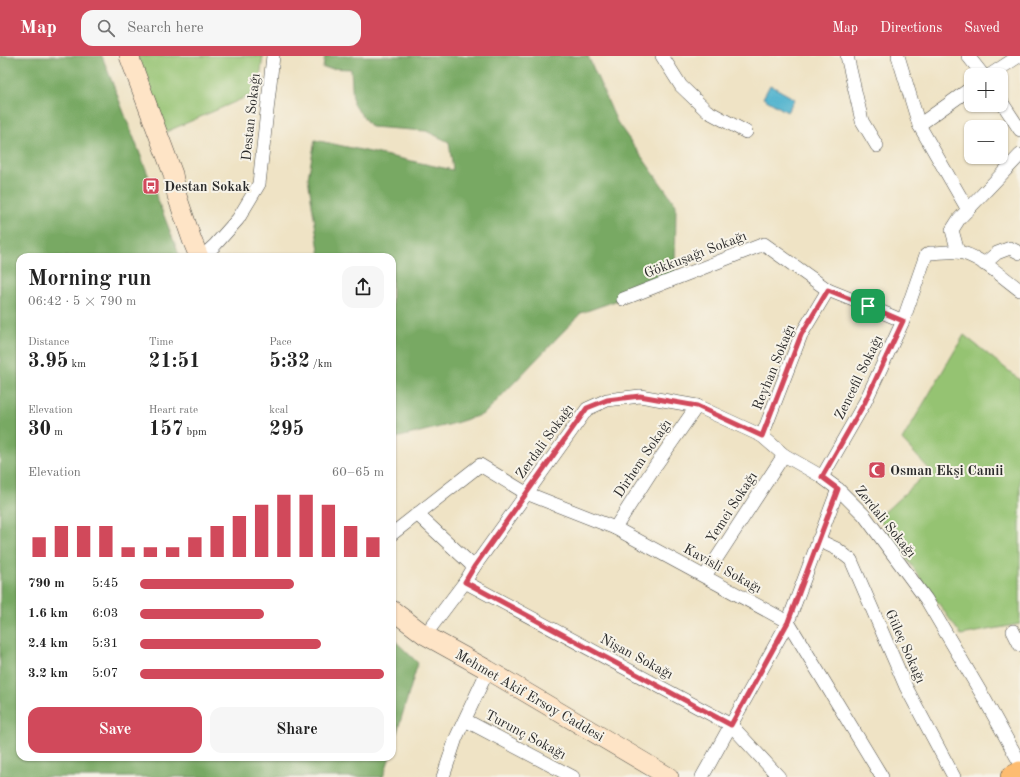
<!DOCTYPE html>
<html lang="en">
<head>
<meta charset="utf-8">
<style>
  body { margin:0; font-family:"Old Standard TT",serif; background:#f6f6f6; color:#222; height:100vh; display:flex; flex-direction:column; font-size:15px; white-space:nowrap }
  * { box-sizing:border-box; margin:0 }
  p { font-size:13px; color:#767676 }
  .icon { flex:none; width:22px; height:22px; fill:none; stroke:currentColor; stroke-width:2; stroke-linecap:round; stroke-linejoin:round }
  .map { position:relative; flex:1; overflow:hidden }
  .details { position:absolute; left:16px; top:197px; width:380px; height:508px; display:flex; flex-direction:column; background:#fff; border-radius:12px; box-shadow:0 1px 3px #0004 }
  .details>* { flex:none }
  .buttons { position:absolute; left:964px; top:12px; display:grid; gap:8px }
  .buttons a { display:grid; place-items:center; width:44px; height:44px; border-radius:8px; background:#fff; box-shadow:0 1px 3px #0004; font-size:20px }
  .pin { position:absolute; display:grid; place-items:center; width:34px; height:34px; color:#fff; margin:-17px; border-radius:8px; box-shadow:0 2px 6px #0006 }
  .round { display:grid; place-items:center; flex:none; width:42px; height:42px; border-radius:12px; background:#f6f6f6 }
  .summary { display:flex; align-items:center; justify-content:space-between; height:68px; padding:0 12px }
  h1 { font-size:22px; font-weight:700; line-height:30px }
  .figures { display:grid; grid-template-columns:repeat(3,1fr); gap:6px; height:68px; padding:4px 12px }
  .figures div { display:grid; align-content:center }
  .figures b { font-size:20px; font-weight:700 }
  .figures small { font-size:11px; font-weight:400 }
  .figures p { font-size:11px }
  .chart { height:112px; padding:8px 12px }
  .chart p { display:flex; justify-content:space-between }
  .chart svg { width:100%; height:72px; margin-top:4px; stroke:#d1495b; stroke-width:6 }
  .action { display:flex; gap:8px; margin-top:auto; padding:8px 12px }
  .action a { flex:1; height:46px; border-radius:12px; background:#d1495b; color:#fff; font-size:16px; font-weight:700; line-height:46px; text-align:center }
  .action a+a { background:#f6f6f6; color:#222 }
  ul { padding:0 12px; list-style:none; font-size:13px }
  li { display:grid; grid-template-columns:64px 48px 1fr; align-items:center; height:30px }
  li i { height:10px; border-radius:5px; background:#d1495b }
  header { display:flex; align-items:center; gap:24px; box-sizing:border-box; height:56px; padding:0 20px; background:#d1495b; color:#fff }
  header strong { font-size:19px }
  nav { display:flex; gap:22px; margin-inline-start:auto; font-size:14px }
  .search { width:280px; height:36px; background:#f6f6f6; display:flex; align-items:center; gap:10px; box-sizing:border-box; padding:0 14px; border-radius:12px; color:#767676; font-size:15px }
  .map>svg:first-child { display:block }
  .green { fill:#95c372; stroke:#60774e }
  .forest { fill:#78a964; stroke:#526a48 }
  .water { fill:#4fb2ce; stroke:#3d6e7c }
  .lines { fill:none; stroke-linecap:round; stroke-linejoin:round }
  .street-casing { stroke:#484742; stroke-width:14 }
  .secondary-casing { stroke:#484742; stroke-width:20 }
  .primary-casing { stroke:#484742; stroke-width:22 }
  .street { stroke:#fff; stroke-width:13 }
  .secondary { stroke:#fee4c6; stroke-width:19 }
  .primary { stroke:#fdbc70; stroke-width:21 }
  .route-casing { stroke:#fff; stroke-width:8 }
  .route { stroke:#d1495b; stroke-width:5 }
  .labels { text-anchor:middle; stroke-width:4; stroke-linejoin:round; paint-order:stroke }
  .street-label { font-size:14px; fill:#2b2b2b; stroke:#f7f3e8 }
  .poi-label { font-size:14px; font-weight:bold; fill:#2b2b2b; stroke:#f7f3e8; text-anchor:start }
</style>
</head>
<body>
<header>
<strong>Map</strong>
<div class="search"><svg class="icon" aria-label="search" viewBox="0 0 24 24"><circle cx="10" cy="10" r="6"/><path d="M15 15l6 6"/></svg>Search here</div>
<nav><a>Map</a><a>Directions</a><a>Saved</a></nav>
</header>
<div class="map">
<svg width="1020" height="721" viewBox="0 0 1020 721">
  <rect width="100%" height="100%" fill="#f7f3e8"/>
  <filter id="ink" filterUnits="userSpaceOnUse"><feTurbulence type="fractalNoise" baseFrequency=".025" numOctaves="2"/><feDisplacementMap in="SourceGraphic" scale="8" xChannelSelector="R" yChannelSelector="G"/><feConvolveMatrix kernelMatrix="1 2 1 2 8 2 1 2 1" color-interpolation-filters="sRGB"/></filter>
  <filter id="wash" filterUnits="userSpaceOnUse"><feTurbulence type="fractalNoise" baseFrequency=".012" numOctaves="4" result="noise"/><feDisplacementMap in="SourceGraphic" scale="16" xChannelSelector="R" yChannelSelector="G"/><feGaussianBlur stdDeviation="0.9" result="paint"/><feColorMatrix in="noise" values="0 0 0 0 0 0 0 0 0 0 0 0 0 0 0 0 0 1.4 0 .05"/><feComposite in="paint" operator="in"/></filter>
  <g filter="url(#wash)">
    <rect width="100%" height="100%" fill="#efe3c5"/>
    <g class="green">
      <polygon points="135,0 263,0 258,36 161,78"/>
      <polygon points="964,279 1020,324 1020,568 961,579 878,462 930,414 902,384"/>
    </g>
    <g class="forest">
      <polygon points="0,0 102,0 180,201 20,201 20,701 390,701 383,721 0,721"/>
      <polygon points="325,0 588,0 617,66 676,149 675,224 581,257 484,358 452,368 392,383 392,201 320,201 308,122 315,84 453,114 449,86 426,75 371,71 353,48 351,13 323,12"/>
      <polygon points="392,582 418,607 392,693"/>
    </g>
    <polygon class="water" points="770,29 795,43 787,56 763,42"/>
  </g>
  <g filter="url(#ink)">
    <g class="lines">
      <g class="street-casing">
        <g id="street">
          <polyline points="662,0 681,30 707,55 746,76"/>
          <polyline points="847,0 862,65 877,90"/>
          <polyline points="898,0 919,69 968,154"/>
          <polyline points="968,0 983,19"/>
          <polyline points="990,19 1019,0"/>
          <polyline points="1001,45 1020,74"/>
          <polyline points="919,69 971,32"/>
          <polyline points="958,196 952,174 959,163 1020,99"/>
          <polyline points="202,201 215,189 238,163 259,128 273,0"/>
          <polyline points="984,208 997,197 1010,192 1020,197"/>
          <polyline points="623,243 764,188 828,234 868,250 903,265"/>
          <polyline points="762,380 801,279 828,234"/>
          <path d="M822,421L865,346L903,265L926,199L930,197C939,197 948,195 957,196C976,197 1005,223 1020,234"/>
          <polyline points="417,458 474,511"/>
          <polyline points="615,472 651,416 697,350"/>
          <polyline points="392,478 480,409 526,437 615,472 788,566 882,721"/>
          <polyline points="818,484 837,493 851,504 906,631 954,721"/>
          <polyline points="705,520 784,399"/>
          <polyline points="465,526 731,669 779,721"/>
          <polyline points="1013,575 1020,589"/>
          <polyline points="425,579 465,526 474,511 587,353 607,344 640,340 697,350 762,380 784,399 819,419 838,433 864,459 926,543 984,642 1020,707"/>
          <polyline points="465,664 573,721"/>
          <polyline points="443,721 456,682 488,614"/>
          <polyline points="702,721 788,566 838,433"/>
        </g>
      </g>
      <g class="secondary-casing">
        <g id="secondary">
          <polyline points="129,0 173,118 177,140 192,184 199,201"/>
          <polyline points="392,554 425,579 488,614 669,721"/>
        </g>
      </g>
      <g class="primary-casing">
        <polyline id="primary" points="1011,721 1020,716"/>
      </g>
      <use href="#street" class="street"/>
      <use href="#secondary" class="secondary"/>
      <use href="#primary" class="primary"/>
    </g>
  </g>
  <g class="lines" filter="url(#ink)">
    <g class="route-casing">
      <polygon id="route" points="828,234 868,250 903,265 865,346 822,421 838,433 788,566 731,669 465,526 474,511 587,352 607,344 640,340 697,350 762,380 801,279"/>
    </g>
    <use href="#route" class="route"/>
  </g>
  <defs>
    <g id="bus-square" transform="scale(0.9)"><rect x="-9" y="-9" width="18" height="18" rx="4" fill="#d1495b" stroke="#f7f3e8"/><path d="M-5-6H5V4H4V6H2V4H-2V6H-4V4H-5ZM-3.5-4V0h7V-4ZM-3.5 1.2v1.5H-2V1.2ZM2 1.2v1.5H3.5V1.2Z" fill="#fff"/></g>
    <g id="mosque-square" transform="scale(0.9)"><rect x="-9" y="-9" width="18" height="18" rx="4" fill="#d1495b" stroke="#f7f3e8"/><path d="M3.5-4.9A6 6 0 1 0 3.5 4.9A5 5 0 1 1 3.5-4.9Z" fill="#fff"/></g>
  </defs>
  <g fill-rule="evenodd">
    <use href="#bus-square" x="151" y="130"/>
    <use href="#mosque-square" x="877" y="414"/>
  </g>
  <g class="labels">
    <g class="street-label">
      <text transform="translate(250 61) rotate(-84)" y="5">Destan Sokağı</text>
      <text transform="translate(695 198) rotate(-21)" y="5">Gökkuşağı Sokağı</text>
      <text transform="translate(773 311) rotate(-68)" y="5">Reyhan Sokağı</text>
      <text transform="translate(858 321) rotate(-64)" y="5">Zencefil Sokağı</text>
      <text transform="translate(544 385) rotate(-54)" y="5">Zerdali Sokağı</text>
      <text transform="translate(642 402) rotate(-56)" y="5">Dirhem Sokağı</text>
      <text transform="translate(731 451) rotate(-57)" y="5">Yemci Sokağı</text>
      <text transform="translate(886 465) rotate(51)" y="5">Zerdali Sokağı</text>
      <text transform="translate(723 512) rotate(29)" y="5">Kavisli Sokağı</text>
      <text transform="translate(906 590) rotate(66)" y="5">Güleç Sokağı</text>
      <text transform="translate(637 600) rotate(28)" y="5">Nişan Sokağı</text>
      <text transform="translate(530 639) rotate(30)" y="5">Mehmet Akif Ersoy Caddesi</text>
      <text transform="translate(526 678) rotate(28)" y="5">Turunç Sokağı</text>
    </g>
    <g class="poi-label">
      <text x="164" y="135">Destan Sokak</text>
      <text x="890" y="419">Osman Ekşi Camii</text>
    </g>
  </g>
</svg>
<div class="buttons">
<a>+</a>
<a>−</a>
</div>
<div class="pin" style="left:868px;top:250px;background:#1e9e55"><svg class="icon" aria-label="arrive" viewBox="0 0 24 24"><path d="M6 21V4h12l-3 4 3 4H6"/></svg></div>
<section class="details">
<div class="summary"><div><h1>Morning run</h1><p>06:42 · 5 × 790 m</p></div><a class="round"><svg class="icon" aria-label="share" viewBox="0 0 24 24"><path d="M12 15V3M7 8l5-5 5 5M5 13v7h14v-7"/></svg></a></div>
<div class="figures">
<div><p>Distance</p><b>3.95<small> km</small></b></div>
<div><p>Time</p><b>21:51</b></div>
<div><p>Pace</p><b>5:32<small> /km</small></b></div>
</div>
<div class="figures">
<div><p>Elevation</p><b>30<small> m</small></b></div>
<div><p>Heart rate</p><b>157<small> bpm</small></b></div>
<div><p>kcal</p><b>295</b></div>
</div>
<div class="chart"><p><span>Elevation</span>60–65 m</p>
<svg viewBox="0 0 160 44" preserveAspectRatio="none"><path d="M5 44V32M15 44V25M25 44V25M35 44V25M45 44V38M55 44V38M65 44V38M75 44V32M85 44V25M95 44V19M105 44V12M115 44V6M125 44V6M135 44V12M145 44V25M155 44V32"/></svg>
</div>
<ul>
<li><b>790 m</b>5:45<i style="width:63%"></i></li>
<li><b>1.6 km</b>6:03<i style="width:51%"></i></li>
<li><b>2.4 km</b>5:31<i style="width:74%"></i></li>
<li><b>3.2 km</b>5:07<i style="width:100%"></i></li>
</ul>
<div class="action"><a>Save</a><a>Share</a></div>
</section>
</div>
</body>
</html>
